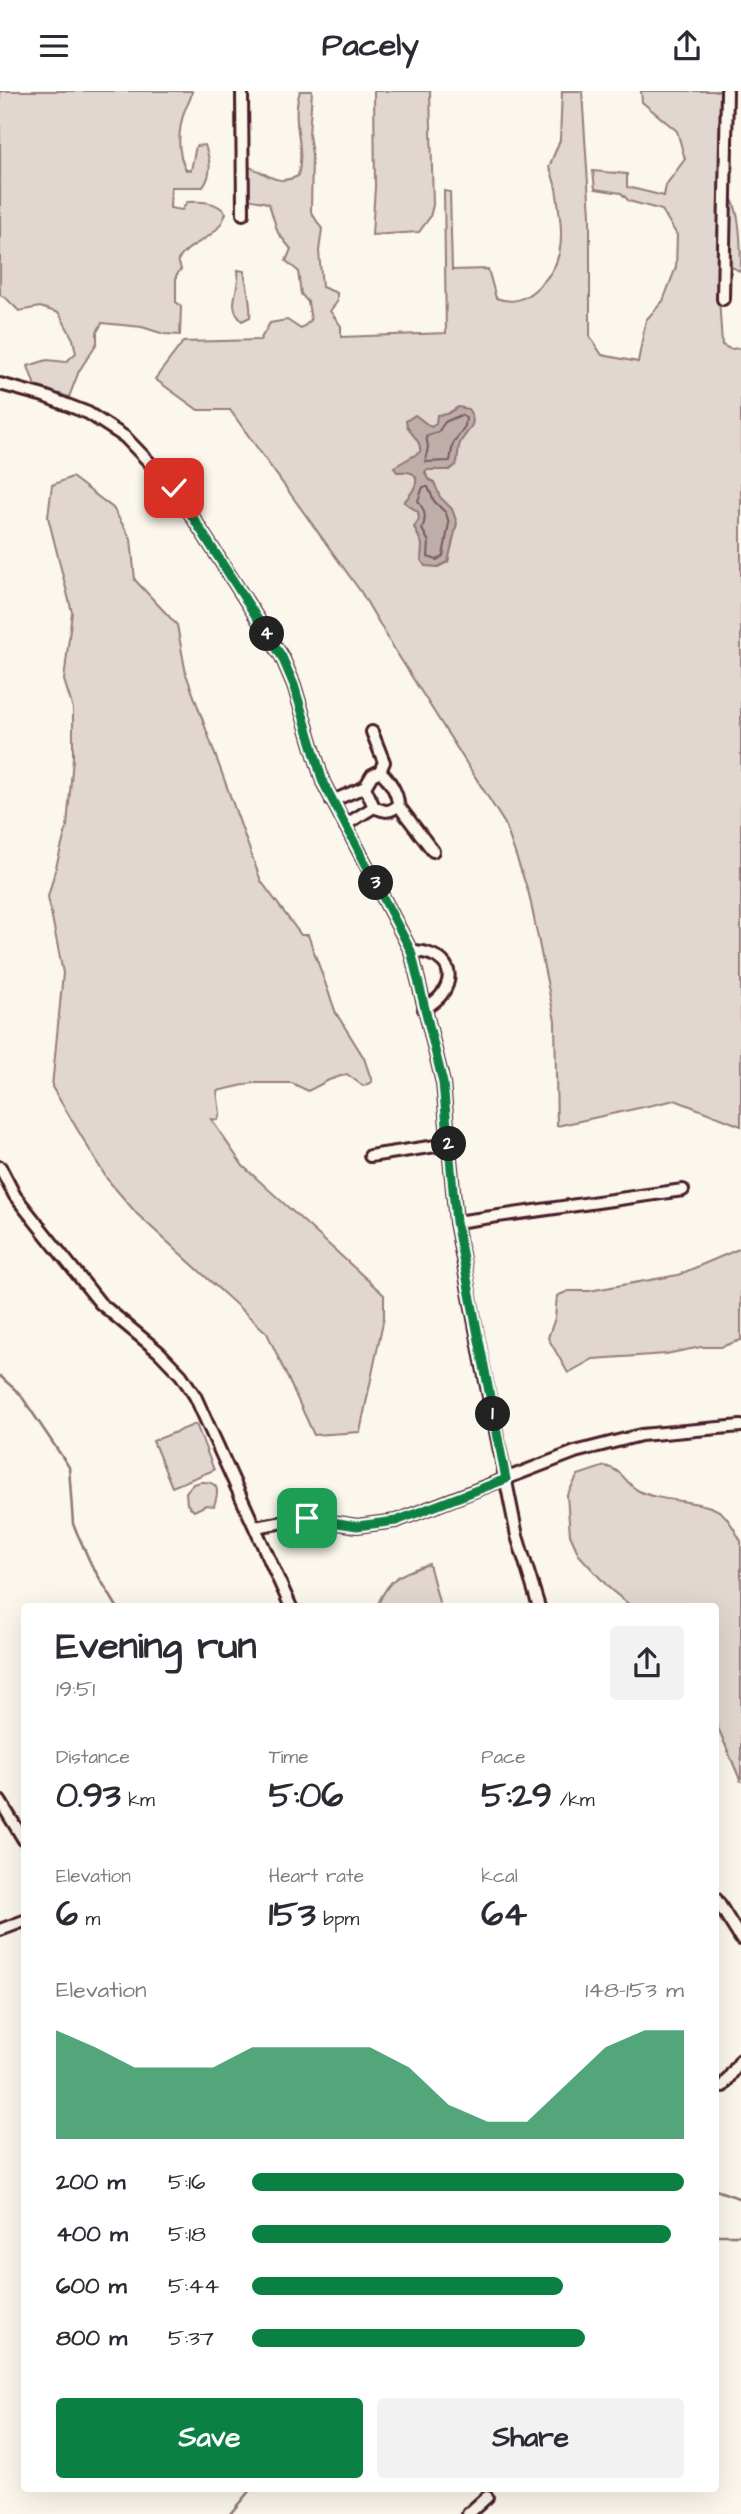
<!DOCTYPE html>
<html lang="en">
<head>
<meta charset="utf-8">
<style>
  body { margin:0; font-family:"Architects Daughter",sans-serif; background:#f2f2f3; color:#2b2b33; height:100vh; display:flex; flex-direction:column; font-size:26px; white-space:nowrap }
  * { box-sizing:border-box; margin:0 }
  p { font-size:23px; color:#7c7c81 }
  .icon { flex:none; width:38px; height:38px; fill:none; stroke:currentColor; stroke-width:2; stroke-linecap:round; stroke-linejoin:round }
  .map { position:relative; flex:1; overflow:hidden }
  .sheet { position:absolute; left:21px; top:1512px; width:698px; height:889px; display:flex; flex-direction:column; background:#fff; border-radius:7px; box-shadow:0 7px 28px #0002 }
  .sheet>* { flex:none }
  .pin { position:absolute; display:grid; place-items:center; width:60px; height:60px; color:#fff; margin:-30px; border-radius:14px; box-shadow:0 4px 10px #0006 }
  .km { position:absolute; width:35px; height:35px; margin:-18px; border-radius:50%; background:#222; color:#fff; font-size:19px; line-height:35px; text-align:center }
  .round { display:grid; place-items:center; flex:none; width:74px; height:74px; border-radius:7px; background:#f2f2f3 }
  .headline { display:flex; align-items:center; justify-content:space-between; height:119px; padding:0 35px }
  h1 { font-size:38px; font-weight:800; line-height:52px }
  .stats { display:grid; grid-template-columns:repeat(3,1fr); gap:10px; height:119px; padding:7px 35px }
  .stats div { display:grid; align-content:center }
  .stats b { font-size:35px; font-weight:800 }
  .stats small { font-size:19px; font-weight:400 }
  .stats p { font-size:19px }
  .chart { height:196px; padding:14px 35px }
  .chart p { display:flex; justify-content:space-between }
  .chart svg { width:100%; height:126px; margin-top:7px; fill:#0b8043; opacity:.7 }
  .primary-button { display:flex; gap:14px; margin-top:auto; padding:14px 35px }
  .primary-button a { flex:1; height:80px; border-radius:7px; background:#0b8043; color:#fff; font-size:28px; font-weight:800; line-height:80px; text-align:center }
  .primary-button a+a { background:#f2f2f3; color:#2b2b33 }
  ul { padding:0 35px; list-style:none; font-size:23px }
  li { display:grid; grid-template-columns:112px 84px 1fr; align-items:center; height:52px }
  li i { height:18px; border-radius:9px; background:#0b8043 }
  header { display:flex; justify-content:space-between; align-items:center; height:91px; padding:0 35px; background:#fff; font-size:32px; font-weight:800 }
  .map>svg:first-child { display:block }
  .green { fill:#e2d7d0; stroke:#967b7e; stroke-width:2 }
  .water { fill:#bfadaa; stroke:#907477; stroke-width:2 }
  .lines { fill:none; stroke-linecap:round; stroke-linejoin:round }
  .shore { stroke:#79585e; stroke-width:2 }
  .stream { stroke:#907477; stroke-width:2.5 }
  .minor-casing { stroke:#4a1f2b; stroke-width:16 }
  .minor { stroke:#fbf7ec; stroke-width:10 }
  .route-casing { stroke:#fff; stroke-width:14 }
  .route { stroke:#0b8043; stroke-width:9 }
</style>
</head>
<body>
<header><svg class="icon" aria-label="menu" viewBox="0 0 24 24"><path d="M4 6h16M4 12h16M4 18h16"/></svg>Pacely<svg class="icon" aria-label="share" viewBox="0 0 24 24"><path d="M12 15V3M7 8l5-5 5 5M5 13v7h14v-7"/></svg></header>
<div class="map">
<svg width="741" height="2423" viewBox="0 0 741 2423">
  <rect width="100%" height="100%" fill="#fbf7ec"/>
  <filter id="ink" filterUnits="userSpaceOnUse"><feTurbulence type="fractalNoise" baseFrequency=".0143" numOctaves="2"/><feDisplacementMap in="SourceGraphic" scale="14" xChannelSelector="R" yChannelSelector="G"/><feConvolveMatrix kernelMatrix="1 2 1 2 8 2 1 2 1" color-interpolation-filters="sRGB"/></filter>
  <g filter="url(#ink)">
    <g class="green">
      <path d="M0,0H192C191,10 187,13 184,21C178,41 177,62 186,79H191L196,55L205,54C210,69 213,82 203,96H171L170,117L182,119L187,111C202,110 216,110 226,122C217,150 192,148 178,169L181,178L176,185V211L181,215L180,244L164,243L142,236L102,232L97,241V252L79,280L69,306L35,295L28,275L47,269L66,271L76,262L73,248L59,222L40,216L19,220L7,208L0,204Z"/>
      <path d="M300,0H312L309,44L312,63L311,121L322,138L319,160L322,196L337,202V211L330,220L341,235V246L446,242L444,100L450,101L452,179L488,178L496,207C512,213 524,209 536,198C562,176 564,151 559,119C557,103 556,91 549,76L560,49L562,0H582L590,124V246L602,264L638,271L646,229L663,210L676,176L677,144L662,119L629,110L621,102L595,98L593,80L627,83V96L664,105L666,94L685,68L677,40L642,11L641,0H721L717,174L722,254L730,258L741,257V1035L675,1009L557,1035L555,930L529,803L505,733L395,559L361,501L230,319H198L155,288L183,251L260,249L270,232L287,229L301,238L311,229L308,211L301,203L298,180L286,170L291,158L278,142L269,113C261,109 254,111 247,107L246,75C268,81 274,96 298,85C306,53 290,32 300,0Z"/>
      <polygon points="374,0 430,0 433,114 430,126 419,141 372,144 375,96"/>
      <path d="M729,104C741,118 741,159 741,181L727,173Z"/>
      <path d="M238,179L244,180C246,191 252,216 250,226L242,230C225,214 241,198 238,179Z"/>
      <polygon points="72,386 113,417 131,448 135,489 177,534 186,583 261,790 301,844 308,844 336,922 364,967 372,991 363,995 347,983 329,989 308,1000 292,992 253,992 217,1000 220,1022 218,1029 211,1028 243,1075 384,1204 384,1226 360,1341 314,1344 267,1242 137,1123 107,1088 52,996 63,882 48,806 67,735 73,667 73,618 64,589 72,521 48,426 52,394"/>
      <polygon points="741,1157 741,1249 721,1256 701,1256 666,1263 593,1268 568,1282 548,1247 555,1227 557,1205 568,1200 589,1200 678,1184"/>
      <polygon points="196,1333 214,1379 172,1396 153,1350"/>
      <path d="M605,1375C625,1380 624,1392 639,1400C661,1412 707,1408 723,1423C730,1429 736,1442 741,1450V1691L716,1632V1516L631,1515L610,1498L579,1464L570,1444L567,1404L578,1384Z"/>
      <path d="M201,1391C220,1390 219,1400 214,1415L206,1414L194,1420L187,1413L186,1401L193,1393Z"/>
      <path d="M429,1473L440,1515H377C390,1485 400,1483 429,1473Z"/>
    </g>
    <path class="water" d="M458,316L468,318C481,335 464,340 459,355C458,361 458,368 456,374L449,379H427L425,381L428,388L434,391L440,406L452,418L457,432L448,471L438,476L425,475L421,469L422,453L414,436L419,428L418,421L404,411C417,397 426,378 397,381L394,376L420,361C422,347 407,343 406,330L415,324L431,336L436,333L437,324L447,323Z"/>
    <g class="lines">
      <g class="shore">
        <polygon points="461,324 466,327 465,335 453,353 450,370 425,371 428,356 426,345 438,341 445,331"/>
        <path d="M428,396L434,410L446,422L449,432L443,465L437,469L428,466L429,451L422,438C427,425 425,420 418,410L423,396Z"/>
      </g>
      <g class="stream">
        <polyline points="0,1285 20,1303 69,1376 73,1433 91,1473 117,1516"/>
        <polyline points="716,2099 741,2108"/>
        <polyline points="716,2144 741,2144"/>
        <polyline points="230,2423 251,2398"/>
      </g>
      <g class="minor-casing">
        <g id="minor">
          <polyline points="242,0 243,123"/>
          <polyline points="723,208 727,0"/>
          <polyline points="0,293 44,305 88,322 125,346 174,397 282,566 294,594 323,691 411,860 443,992 456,1131 483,1276 517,1445 539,1516"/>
          <polyline points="372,641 384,671 380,680"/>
          <path d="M380,680C389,688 398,702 398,714C390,722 385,721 374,716L365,696L372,684Z"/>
          <polyline points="332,710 365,696"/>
          <polyline points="398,714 433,760"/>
          <polyline points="345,734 374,716"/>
          <path d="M411,860C436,860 461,875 442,903C438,909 430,914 424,918"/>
          <polyline points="370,1065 449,1053"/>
          <polyline points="0,1076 15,1105 100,1212 159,1261 181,1284 195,1305 291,1516"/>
          <polyline points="456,1131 683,1099"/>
          <polyline points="255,1436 307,1427 357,1435 396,1430 575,1361 641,1344 741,1335"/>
          <polyline points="0,1710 24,1749"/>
          <polyline points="716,1808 741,1848"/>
          <polyline points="0,1839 24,1830"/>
          <polyline points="723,1995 741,1969"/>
          <polyline points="468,2423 487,2406"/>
        </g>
      </g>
      <use href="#minor" class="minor"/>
    </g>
  </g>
  <g class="lines" filter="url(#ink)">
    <g class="route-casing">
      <polyline id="route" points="174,397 282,566 294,594 323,691 411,860 443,992 456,1131 506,1388 396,1430 357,1435 307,1427"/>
    </g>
    <use href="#route" class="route"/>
  </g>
</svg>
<div class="pin" style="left:307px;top:1427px;background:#1e9e55"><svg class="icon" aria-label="arrive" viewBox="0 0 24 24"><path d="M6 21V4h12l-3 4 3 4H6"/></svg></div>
<div class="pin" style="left:174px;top:397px;background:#d93025"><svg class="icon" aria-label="check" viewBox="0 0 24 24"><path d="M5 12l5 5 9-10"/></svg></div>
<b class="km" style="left:493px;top:1323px">1</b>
<b class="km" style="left:449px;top:1053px">2</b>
<b class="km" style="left:376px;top:792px">3</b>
<b class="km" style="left:267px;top:543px">4</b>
<section class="sheet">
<div class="headline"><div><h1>Evening run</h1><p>19:51</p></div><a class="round"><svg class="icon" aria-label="share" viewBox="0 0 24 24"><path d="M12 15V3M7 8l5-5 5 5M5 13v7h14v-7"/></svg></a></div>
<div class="stats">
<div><p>Distance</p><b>0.93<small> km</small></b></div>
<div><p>Time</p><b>5:06</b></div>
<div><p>Pace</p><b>5:29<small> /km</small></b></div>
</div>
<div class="stats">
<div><p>Elevation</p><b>6<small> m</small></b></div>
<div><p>Heart rate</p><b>153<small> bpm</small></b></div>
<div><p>kcal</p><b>64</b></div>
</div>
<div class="chart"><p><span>Elevation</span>148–153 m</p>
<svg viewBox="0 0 160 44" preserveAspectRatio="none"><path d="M0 44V6L10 12L20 19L30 19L40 19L50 12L60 12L70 12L80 12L90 19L100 32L110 38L120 38L130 25L140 12L150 6L160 6V44z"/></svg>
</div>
<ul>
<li><b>200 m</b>5:16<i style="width:100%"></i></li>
<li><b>400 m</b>5:18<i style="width:97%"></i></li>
<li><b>600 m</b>5:44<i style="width:72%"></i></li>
<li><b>800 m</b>5:37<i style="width:77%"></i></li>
</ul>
<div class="primary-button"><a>Save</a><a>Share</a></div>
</section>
</div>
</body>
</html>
